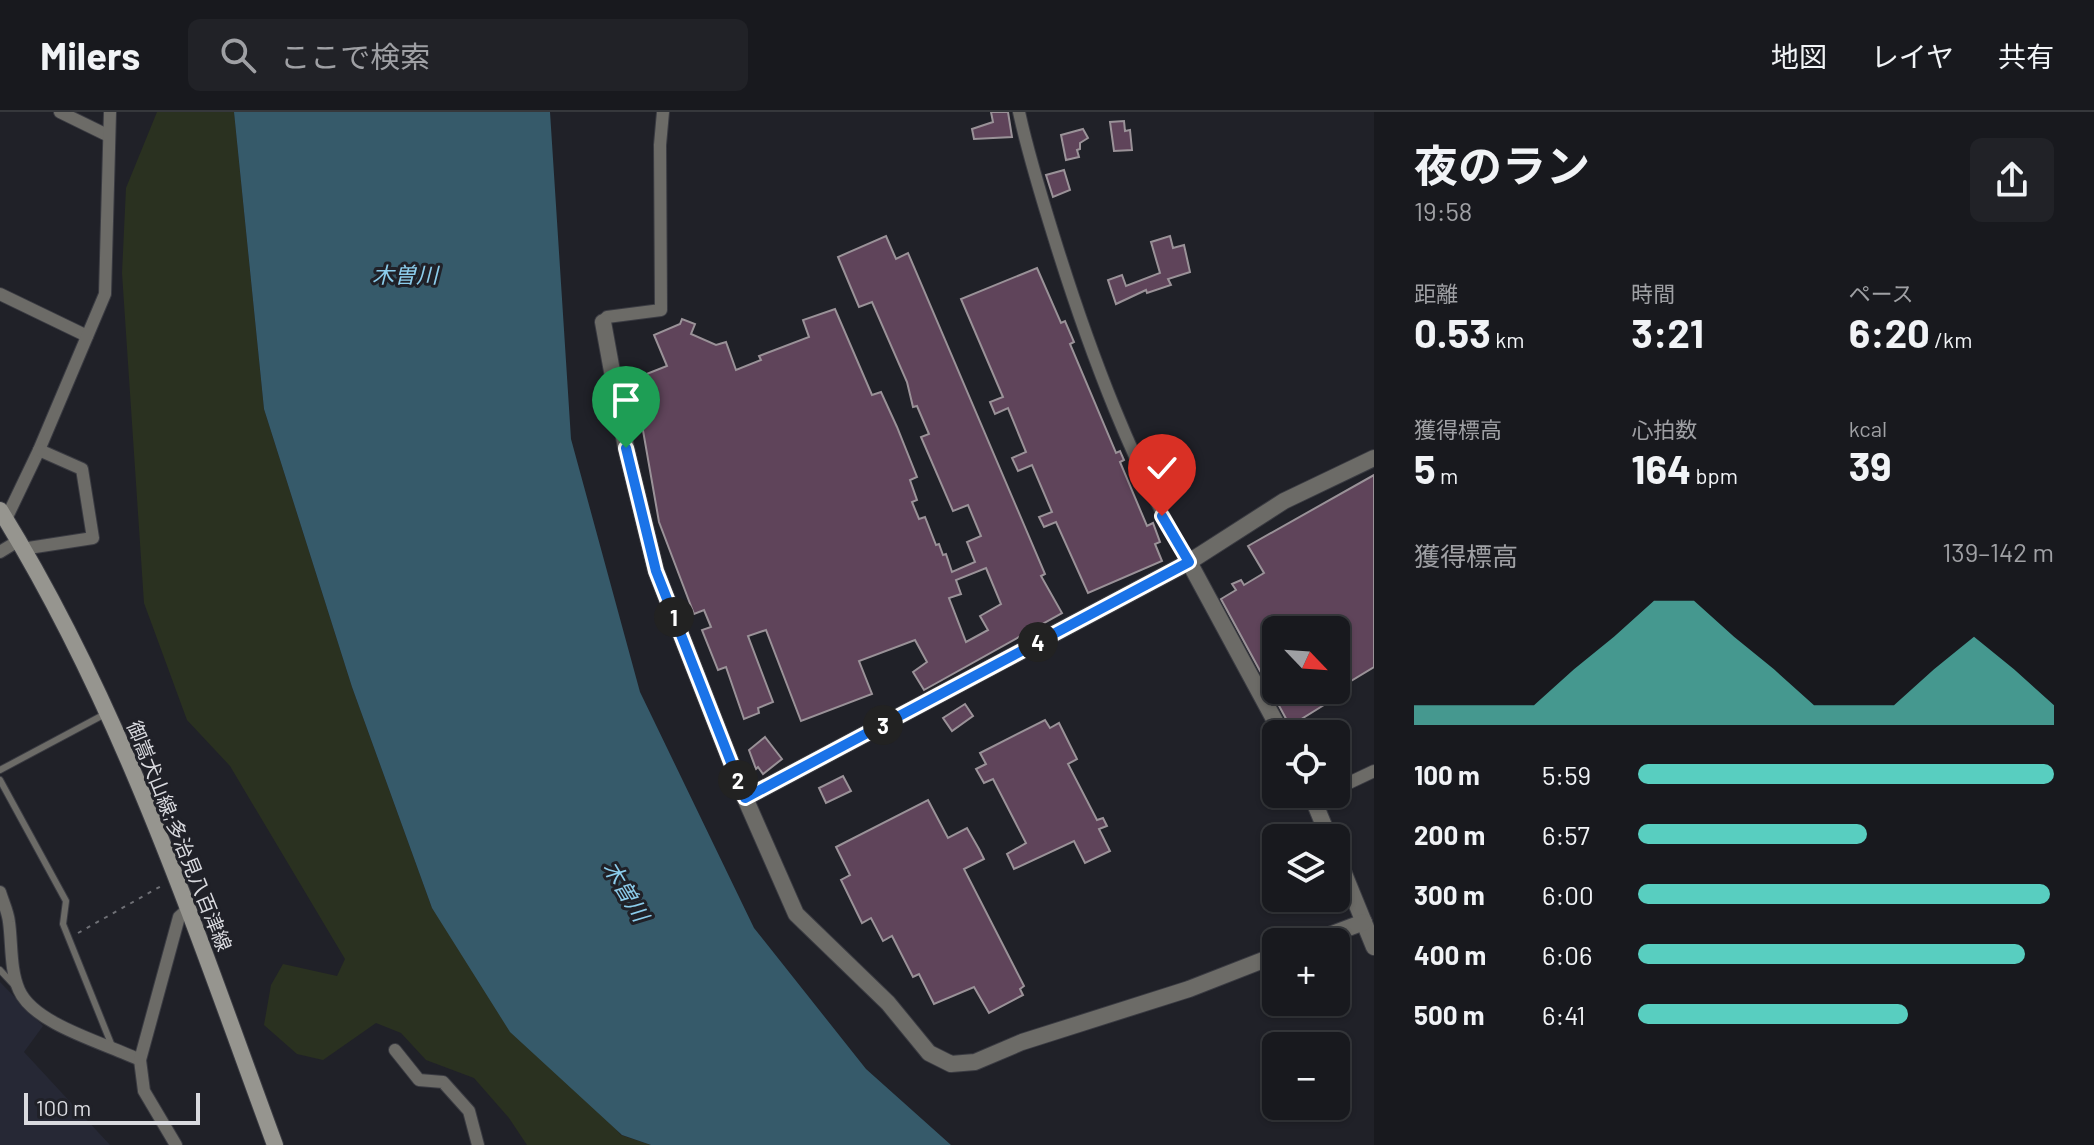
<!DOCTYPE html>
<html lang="ja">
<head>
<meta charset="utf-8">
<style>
  body { margin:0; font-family:Barlow,"Noto Sans JP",sans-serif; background:#212227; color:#f1f3f6; height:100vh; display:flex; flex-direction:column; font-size:30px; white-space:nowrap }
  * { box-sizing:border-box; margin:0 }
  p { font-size:26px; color:#9fa0a4 }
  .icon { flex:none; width:44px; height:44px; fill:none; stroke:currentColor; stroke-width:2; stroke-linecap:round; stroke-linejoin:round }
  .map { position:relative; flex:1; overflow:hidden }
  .panel { display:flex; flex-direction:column; background:#18191e; width:720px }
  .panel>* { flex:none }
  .needle { width:52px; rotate:115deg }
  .fabs { position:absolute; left:1262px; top:504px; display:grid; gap:16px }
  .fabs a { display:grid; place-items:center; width:88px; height:88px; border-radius:12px; background:#18191e; box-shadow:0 2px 6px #0004,0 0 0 2px #36383c; font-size:40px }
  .scale { position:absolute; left:24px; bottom:20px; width:176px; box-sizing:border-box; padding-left:8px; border:4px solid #d9dadf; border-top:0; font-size:22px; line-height:28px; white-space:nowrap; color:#d9dadf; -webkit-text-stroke:6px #202128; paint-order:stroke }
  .pin { position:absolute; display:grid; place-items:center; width:68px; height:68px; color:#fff; margin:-82px -34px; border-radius:50% 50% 50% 0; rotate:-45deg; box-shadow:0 0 8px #0007 }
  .pin .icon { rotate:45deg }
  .km { position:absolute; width:40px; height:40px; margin:-20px; border-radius:50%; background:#222; color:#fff; font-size:22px; line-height:40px; text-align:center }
  .round { display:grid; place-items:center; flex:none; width:84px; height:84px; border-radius:12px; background:#212227 }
  .head { display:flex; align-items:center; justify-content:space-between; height:136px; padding:0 40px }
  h1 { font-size:44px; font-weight:700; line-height:60px }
  .metrics { display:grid; grid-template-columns:repeat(3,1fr); gap:12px; height:136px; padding:8px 40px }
  .metrics div { display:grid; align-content:center }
  .metrics b { font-size:40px; font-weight:700 }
  .metrics small { font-size:22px; font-weight:400 }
  .metrics p { font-size:22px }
  .chart { height:224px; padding:16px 40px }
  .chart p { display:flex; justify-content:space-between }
  .chart svg { width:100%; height:144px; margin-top:8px; fill:#58cec0; opacity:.7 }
  ul { padding:0 40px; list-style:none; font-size:26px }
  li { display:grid; grid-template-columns:128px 96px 1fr; align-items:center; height:60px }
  li i { height:20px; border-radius:10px; background:#58cec0 }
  header { display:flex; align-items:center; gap:48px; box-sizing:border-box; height:112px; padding:0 40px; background:#18191e; border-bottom:2px solid #36383c }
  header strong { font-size:38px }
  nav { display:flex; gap:44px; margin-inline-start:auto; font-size:28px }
  .search { width:560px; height:72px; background:#212227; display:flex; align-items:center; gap:20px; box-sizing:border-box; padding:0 28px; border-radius:12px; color:#9fa0a4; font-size:30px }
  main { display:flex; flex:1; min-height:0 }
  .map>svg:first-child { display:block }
  .built { fill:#262835 }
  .green { fill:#2a3120 }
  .water { fill:#365a6a }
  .building { fill:#5f445a; stroke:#9a9298; stroke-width:2; fill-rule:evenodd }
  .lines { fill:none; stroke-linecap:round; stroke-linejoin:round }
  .service-casing { stroke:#3a3b42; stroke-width:8 }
  .minor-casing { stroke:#3a3b42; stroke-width:14 }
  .tertiary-casing { stroke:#3a3b42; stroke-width:18 }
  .secondary-casing { stroke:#3a3b42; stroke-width:18 }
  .path { stroke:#6f7076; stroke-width:2; stroke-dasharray:4 6; stroke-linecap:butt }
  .service { stroke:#6c6b67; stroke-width:6 }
  .minor { stroke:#6c6b67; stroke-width:12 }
  .tertiary { stroke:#6c6b67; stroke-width:16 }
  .secondary { stroke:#96958f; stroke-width:16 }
  .route-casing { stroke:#fff; stroke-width:16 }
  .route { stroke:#1a73e8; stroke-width:10 }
  .labels { text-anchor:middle; stroke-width:6; stroke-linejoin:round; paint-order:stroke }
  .street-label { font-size:20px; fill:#d9dadf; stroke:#202128 }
  .water-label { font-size:22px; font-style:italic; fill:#8ccdec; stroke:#202128 }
</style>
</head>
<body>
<header>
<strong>Milers</strong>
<div class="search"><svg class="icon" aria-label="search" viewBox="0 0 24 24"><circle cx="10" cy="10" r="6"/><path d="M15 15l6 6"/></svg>ここで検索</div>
<nav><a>地図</a><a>レイヤ</a><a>共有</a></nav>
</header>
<main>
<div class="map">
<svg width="1374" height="1033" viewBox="0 0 1374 1033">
  <rect width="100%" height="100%" fill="#202128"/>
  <polygon class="built" points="0,870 43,914 24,940 110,1033 0,1033"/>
  <polygon class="green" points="157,0 234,0 264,297 352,575 432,796 621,1023 651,1033 527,1033 509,1006 474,966 426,948 401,921 376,911 323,948 297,942 264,913 271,873 283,852 337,864 345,847 230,654 187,608 144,491 122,161 126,76"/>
  <polygon class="water" points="234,0 550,0 571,327 640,580 754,816 866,957 951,1033 651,1033 622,1023 510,920 432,796 352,575 264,297"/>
  <g class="building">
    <polygon points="991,0 1008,0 1012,25 974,27 972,17 993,10"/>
    <polygon points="1124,9 1125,19 1130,18 1132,38 1114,39 1110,10"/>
    <polygon points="1083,17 1088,26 1080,31 1080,37 1077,38 1079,45 1066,48 1061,23"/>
    <polygon points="1064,58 1070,78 1053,85 1046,63"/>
    <path d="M886,124L896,147L908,141L1045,462L1041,464L1062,501L924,578L913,560L927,550L915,528L859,549L872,582L801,609L766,518L748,524L773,590L758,596L759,601L744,607L726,555L718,558L702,518L711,515L704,498L694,502L659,410L634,267L667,254L654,223L680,212L682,207L695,212L691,222L716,233L726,230L736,258L761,248L759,244L809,225L803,208L835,197L872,283L881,280L897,315L917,365L910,368L917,388L912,390L919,407L925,405L936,433L939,432L943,443L946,442L952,460L975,450L967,430L981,424L968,393L953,399L921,325L929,322L917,294L913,295L907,270L872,190L859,195L838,145ZM986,456L1001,492L980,504L988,518L966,530L949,486L961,482L956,468Z"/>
    <polygon points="1170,124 1173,136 1184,133 1190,160 1168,167 1171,173 1147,181 1146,178 1116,192 1108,168 1122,163 1126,174 1160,161 1151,130"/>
    <polygon points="1037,156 1061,211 1065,209 1074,230 1070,232 1116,341 1120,339 1124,348 1120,350 1147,414 1153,411 1160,430 1155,432 1162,449 1088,481 1056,410 1044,415 1039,405 1052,400 1032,353 1018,359 1012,346 1026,340 1008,296 995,302 990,290 1003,285 961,187"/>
    <polygon points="1374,363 1374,555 1336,578 1336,518 1276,518 1276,578 1326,578 1332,588 1290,614 1221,487 1236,478 1232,472 1241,468 1244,473 1264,461 1248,434"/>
    <polygon points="965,592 973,604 952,619 943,606"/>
    <polygon points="1045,608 1050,616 1059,611 1077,647 1068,652 1097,708 1103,706 1107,714 1099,717 1110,739 1085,751 1074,729 1014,757 1007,742 1026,731 993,667 984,671 976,657 986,652 980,641"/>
    <polygon points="765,625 782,647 763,662 758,655 756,657 749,638"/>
    <polygon points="843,664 851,679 826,691 819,676"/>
    <polygon points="928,688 948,726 967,716 979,737 984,747 964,757 1024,874 1020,877 1023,883 989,901 974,875 934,892 919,862 913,865 892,824 883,829 871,806 862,811 841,768 850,763 836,735"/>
  </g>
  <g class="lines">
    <g class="service-casing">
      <g id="service">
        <polyline points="0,658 105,602"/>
        <polyline points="0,668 66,789 63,812 112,934"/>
        <polyline points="0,858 14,873"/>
      </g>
    </g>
    <g class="minor-casing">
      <g id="minor">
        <polyline points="60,0 109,24"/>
        <path d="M1019,0C1029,46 1043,90 1057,135C1091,243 1132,352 1189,450"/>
        <polyline points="0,182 87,224"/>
        <polyline points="603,210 607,205 661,198 660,33 663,0"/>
        <polyline points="6,407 39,338 105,182 110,0"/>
        <polyline points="22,437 93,426 82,357 39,338"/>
        <polyline points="0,440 18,429"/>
        <polyline points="1336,677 1374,659"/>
        <path d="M0,780C3,790 8,800 9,810C12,831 10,858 19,878C34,913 108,932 140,948L144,979L176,1033"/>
        <polyline points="395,938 419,968 443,970 469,999 478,1033"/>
        <polyline points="140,948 179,805 188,797"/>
      </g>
    </g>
    <g class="tertiary-casing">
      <g id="tertiary">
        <polyline points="603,210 626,336 656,459 745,686 796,802 888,891 929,941 951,952 975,950 1022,930 1189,877 1276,843"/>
        <polyline points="1189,450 1282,622"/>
        <polyline points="1311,682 1329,726"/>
        <polyline points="745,686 1189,450 1284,389 1374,346"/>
        <polyline points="1336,742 1374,835"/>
        <polyline points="1311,830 1364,810"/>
      </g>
    </g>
    <g class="secondary-casing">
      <path id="secondary" d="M0,398C122,595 195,816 275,1033"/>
    </g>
    <polyline class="path" points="78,821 163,773"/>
    <use href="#service" class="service"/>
    <use href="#minor" class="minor"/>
    <use href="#tertiary" class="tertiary"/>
    <use href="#secondary" class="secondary"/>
  </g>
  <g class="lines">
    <g class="route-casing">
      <polyline id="route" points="626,336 656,459 745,686 1189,450 1162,404"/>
    </g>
    <use href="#route" class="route"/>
  </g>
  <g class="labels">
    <g class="street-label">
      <text transform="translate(179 724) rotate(68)" y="7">御嵩犬山線;多治見八百津線</text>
    </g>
    <g class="water-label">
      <text x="405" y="171">木曽川</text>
      <text transform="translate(626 779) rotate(59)" y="8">木曽川</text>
    </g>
  </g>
</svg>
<div class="fabs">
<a><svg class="needle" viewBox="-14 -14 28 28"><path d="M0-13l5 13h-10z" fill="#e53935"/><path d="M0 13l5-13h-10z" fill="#9fa0a4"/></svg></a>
<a><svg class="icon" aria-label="locate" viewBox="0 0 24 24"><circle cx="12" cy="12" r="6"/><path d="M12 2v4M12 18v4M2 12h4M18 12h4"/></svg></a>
<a><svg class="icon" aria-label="layers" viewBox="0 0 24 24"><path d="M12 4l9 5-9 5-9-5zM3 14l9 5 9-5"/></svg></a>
<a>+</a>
<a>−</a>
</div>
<div class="scale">100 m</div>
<div class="pin" style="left:626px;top:336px;background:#1e9e55"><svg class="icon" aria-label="arrive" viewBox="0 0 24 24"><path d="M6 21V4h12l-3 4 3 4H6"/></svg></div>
<div class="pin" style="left:1162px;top:404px;background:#d93025"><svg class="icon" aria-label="check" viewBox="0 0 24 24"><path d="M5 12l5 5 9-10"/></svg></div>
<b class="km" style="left:674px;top:505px">1</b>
<b class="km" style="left:738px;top:668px">2</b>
<b class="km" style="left:883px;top:613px">3</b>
<b class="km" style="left:1038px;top:530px">4</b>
</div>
<section class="panel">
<div class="head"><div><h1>夜のラン</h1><p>19:58</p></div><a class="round"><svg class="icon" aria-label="share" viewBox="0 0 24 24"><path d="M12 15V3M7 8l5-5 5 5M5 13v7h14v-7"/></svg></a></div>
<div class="metrics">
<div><p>距離</p><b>0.53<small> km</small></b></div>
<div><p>時間</p><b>3:21</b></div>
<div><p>ペース</p><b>6:20<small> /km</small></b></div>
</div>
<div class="metrics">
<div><p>獲得標高</p><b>5<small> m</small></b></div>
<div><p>心拍数</p><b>164<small> bpm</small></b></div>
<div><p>kcal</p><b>39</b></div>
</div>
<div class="chart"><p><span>獲得標高</span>139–142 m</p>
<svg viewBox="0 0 160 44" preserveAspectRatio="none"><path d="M0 44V38L10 38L20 38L30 38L40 27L50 17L60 6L70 6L80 17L90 27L100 38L110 38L120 38L130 27L140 17L150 27L160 38V44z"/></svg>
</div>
<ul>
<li><b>100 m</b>5:59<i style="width:100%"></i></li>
<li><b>200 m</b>6:57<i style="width:55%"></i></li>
<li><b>300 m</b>6:00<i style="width:99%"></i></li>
<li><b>400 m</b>6:06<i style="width:93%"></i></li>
<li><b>500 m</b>6:41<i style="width:65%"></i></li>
</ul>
</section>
</main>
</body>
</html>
